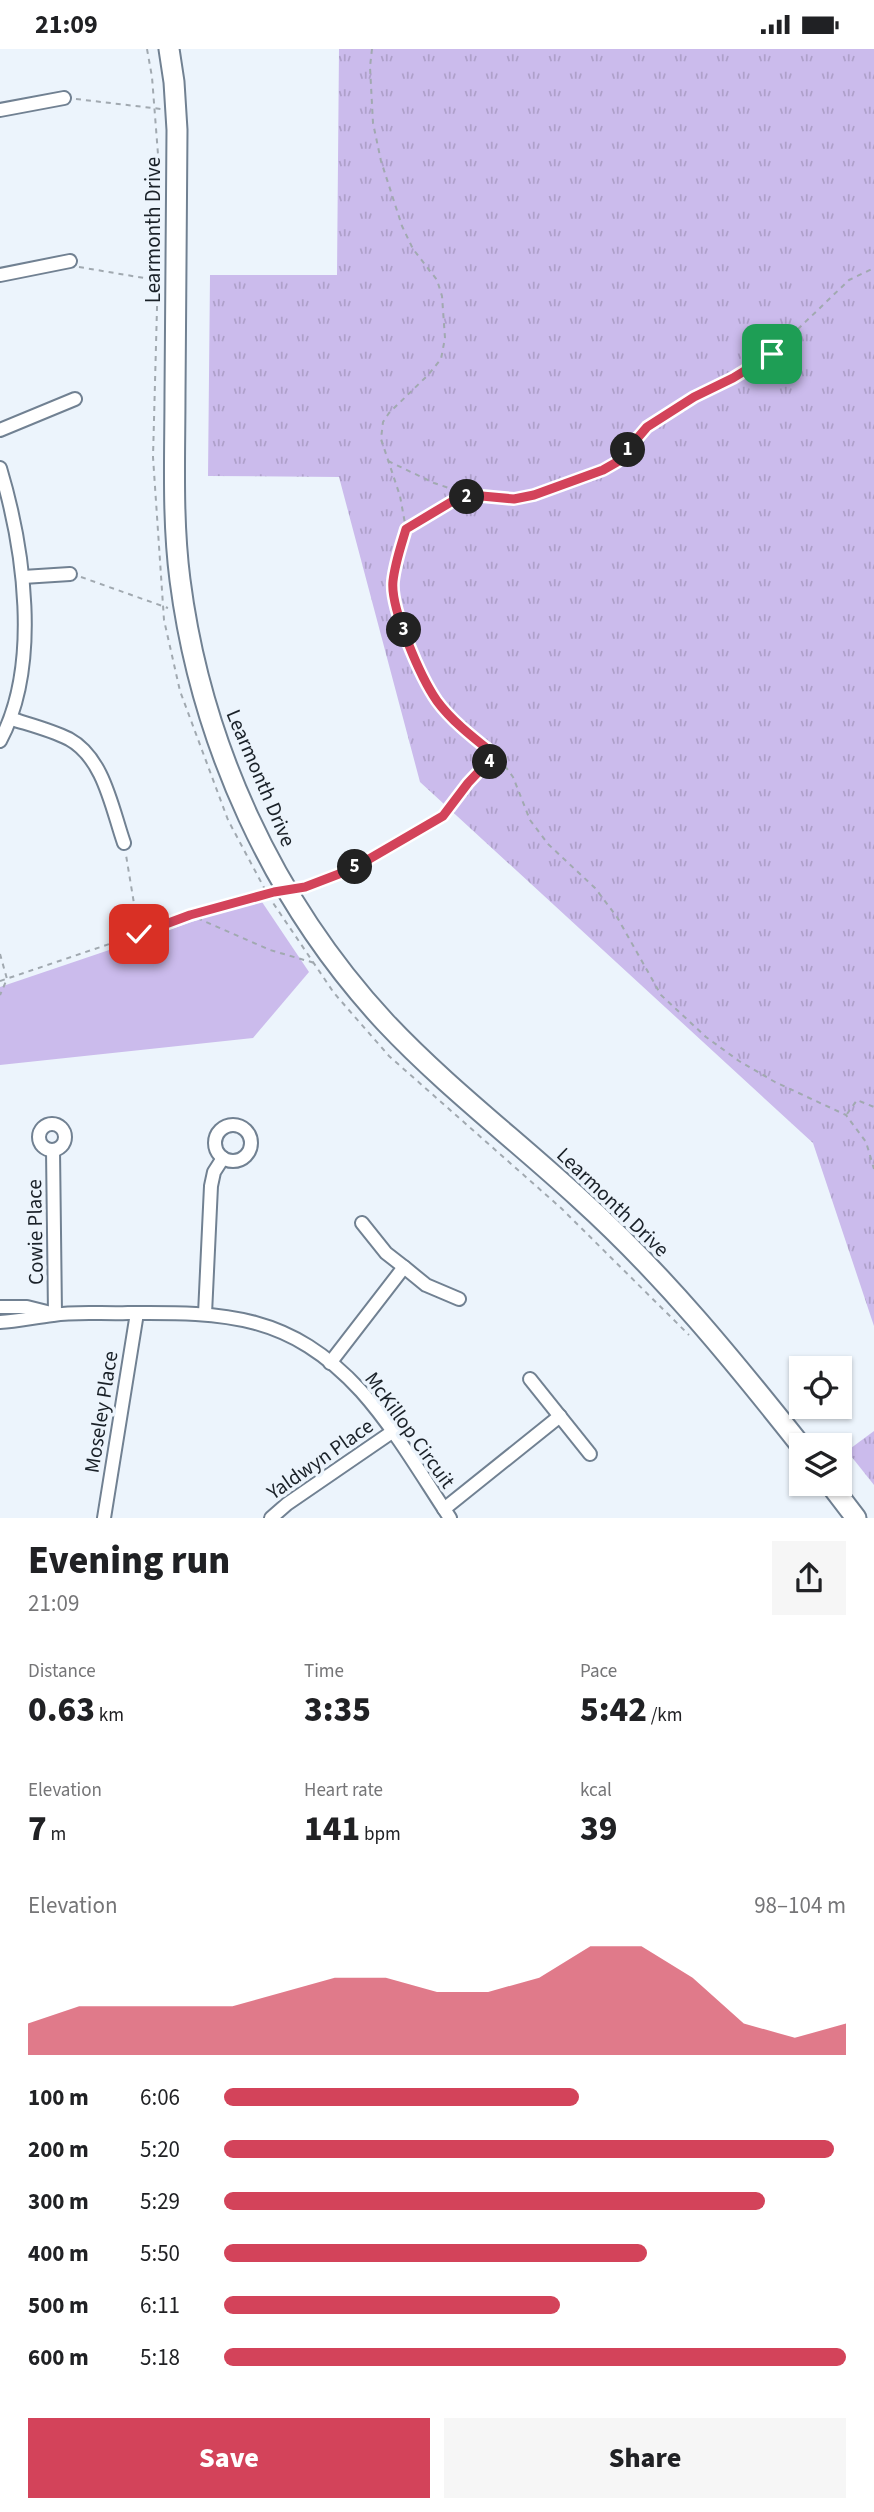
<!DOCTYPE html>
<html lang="en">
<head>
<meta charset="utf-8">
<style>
  body { margin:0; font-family:"Source Sans 3",sans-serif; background:#f6f6f6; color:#202124; height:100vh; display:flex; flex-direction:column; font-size:26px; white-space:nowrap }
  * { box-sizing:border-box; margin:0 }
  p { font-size:23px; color:#757577 }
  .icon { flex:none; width:38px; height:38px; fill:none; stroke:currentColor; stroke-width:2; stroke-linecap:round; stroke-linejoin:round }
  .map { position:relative; height:1469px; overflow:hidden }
  .drawer { display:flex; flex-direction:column; background:#fff; flex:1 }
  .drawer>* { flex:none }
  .controls { position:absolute; left:789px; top:1307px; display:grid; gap:14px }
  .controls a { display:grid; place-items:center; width:63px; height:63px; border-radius:0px; background:#fff; box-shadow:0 2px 5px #0004; font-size:35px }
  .pin { position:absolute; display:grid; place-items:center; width:60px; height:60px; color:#fff; margin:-30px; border-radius:14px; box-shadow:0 4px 10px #0006 }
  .km { position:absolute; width:35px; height:35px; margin:-18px; border-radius:50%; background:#222; color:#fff; font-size:19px; line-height:35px; text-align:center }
  .round { display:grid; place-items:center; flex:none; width:74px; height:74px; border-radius:0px; background:#f6f6f6 }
  .overview { display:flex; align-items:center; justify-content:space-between; height:119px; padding:0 28px }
  h1 { font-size:38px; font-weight:800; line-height:52px }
  .figures { display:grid; grid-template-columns:repeat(3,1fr); gap:10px; height:119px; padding:7px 28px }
  .figures div { display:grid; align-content:center }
  .figures b { font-size:35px; font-weight:800 }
  .figures small { font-size:19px; font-weight:400 }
  .figures p { font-size:19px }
  .chart { height:196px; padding:14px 28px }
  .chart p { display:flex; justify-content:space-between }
  .chart svg { width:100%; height:126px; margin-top:7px; fill:#d3435a; opacity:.7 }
  .action { display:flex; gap:14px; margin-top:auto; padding:14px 28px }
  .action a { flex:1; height:80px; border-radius:0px; background:#d3435a; color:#fff; font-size:28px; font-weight:800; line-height:80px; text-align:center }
  .action a+a { background:#f6f6f6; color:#202124 }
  ul { padding:0 28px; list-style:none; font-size:23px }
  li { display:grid; grid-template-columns:112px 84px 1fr; align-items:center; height:52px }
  li i { height:18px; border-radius:9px; background:#d3435a }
  .status { display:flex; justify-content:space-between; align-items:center; height:49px; padding:0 35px; background:#fff; direction:ltr }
  .status svg { height:19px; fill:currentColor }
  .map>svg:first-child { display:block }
  .grass { fill:url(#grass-tufts) }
  .park { fill:#cbbbec }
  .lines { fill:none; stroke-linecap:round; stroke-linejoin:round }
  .street-casing { stroke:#718192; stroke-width:16 }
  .secondary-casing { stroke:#718192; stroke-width:23 }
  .path { stroke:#a1a9b0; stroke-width:2; stroke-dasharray:5 5; stroke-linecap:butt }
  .street { stroke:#fff; stroke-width:12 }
  .secondary { stroke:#fff; stroke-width:19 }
  .route-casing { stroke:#fff; stroke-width:14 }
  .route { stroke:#d3435a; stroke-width:9 }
  .labels { text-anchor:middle; stroke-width:7; stroke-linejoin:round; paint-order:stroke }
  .street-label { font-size:21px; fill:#1a2128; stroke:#ecf4fc }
</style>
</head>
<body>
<div class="status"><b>21:09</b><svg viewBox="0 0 49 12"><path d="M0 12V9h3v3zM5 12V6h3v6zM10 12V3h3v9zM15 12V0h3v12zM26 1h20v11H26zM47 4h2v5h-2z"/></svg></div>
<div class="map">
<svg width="874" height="1469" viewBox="0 0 874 1469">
  <defs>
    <pattern id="grass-tufts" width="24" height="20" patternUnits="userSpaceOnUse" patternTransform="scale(1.75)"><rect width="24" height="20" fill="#cbbbec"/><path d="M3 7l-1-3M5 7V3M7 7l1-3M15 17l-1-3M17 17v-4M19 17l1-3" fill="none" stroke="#aea0ca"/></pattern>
  </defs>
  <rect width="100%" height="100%" fill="#ecf4fc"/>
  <g class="grass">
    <polygon points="339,0 874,0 874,1277 813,1094 420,733 339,428 208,427 210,226 337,226"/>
    <polygon points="874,1382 874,1436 847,1402"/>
  </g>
  <polygon class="park" points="260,850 309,923 253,989 0,1016 0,938"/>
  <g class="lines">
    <g class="street-casing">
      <g id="street">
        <polyline points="0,61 64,49"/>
        <polyline points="0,226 70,212"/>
        <polyline points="0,381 75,350"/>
        <path d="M0,419C24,499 41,616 0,692"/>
        <polyline points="23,528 70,525"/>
        <path d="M12,670C31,676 51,681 69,690C104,709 112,760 124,794"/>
        <circle cx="52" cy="1088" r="13"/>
        <circle cx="233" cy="1094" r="18"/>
        <polyline points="53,1101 55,1265"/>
        <polyline points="362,1174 386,1204 404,1218"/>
        <polyline points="0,1258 27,1258 51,1264"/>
        <polyline points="205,1265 211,1137 214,1123 223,1109"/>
        <path d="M0,1273C18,1272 35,1268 53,1266C77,1262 103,1265 128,1264C226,1263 290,1265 361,1342C395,1380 422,1427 450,1469"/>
        <polyline points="330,1314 404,1218 426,1236 459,1250"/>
        <polyline points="530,1330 590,1405"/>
        <polyline points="444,1460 560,1367"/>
        <polyline points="104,1469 137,1264"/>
        <polyline points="271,1469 287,1455 392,1383"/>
      </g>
    </g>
    <g class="secondary-casing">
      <g id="secondary">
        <path d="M169,0L174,33L177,81C176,169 176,257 175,345C175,406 172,469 180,531C201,694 273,852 385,973C445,1037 516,1091 580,1150C663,1225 733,1311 802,1398"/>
        <polyline points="830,1435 856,1469"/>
      </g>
    </g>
    <g class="path">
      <polyline points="147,0 152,28 160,131"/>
      <polyline points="372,0 370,18 373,74 381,112 402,177 413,200 437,231 442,247 445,289 441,310 428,326 389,364 383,373 381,390 400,447 406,480 392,534 396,560 424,629 437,652 476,691 500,710 513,728 530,771 548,795 595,839 617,868 661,946 706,988 739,1012 775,1033 846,1066 866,1093 874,1120"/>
      <polyline points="76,50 161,60"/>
      <polyline points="160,147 153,408 164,571 180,642 228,771 269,848 334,944 389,1007 561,1159 689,1286"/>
      <polyline points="79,218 156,231"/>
      <polyline points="388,412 434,434 476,448 514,450 534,446 603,421 617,413 647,378 694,348 733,329 772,305 849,231 874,219"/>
      <polyline points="407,479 451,453 470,447"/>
      <polyline points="81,528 168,559"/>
      <polyline points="303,838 352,820 443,767 468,734 486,715 499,710"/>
      <polyline points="190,866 267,845"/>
      <polyline points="141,884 190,866 270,901 318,915"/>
      <polyline points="0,905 7,930 0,946"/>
      <polyline points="0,932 139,885 126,806"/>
      <polyline points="847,1065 857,1051 874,1058"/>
      <polyline points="797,1413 802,1419"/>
    </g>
    <use href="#street" class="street"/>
    <use href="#secondary" class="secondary"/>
  </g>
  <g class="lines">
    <g class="route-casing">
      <path id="route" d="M139,885L190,866L274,843L305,838L352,820L443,767L468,734L486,715L500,710C479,693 453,674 437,652C421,629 390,559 393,532C395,514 401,497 406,480L451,453L471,446L514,450L534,446L603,421L617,413L647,378L694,348L733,329L772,305"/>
    </g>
    <use href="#route" class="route"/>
  </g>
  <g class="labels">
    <g class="street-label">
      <text transform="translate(153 181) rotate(-90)" y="7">Learmonth Drive</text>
      <text transform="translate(261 729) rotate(67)" y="7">Learmonth Drive</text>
      <text transform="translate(613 1153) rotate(44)" y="7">Learmonth Drive</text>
      <text transform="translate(35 1183) rotate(-91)" y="7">Cowie Place</text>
      <text transform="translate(101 1363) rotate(-81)" y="7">Moseley Place</text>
      <text transform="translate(410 1381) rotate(54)" y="7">McKillop Circuit</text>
      <text transform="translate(320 1410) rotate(-35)" y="7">Yaldwyn Place</text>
    </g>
  </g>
</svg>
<div class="controls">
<a><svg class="icon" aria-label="locate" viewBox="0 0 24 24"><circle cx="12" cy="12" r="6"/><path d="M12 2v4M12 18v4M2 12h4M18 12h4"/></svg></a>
<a><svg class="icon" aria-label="layers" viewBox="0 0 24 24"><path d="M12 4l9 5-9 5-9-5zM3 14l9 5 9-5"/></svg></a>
</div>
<div class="pin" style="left:772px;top:305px;background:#1e9e55"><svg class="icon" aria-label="arrive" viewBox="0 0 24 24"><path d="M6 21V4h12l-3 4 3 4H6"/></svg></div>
<div class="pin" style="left:139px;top:885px;background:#d93025"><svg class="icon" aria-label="check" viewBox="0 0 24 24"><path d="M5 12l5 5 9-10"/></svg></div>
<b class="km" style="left:628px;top:401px">1</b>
<b class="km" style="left:467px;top:448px">2</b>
<b class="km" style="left:404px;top:581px">3</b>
<b class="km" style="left:490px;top:713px">4</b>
<b class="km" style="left:355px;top:818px">5</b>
</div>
<section class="drawer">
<div class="overview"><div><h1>Evening run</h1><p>21:09</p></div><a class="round"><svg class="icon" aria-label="share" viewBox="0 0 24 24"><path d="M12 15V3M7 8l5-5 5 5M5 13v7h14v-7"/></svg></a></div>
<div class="figures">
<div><p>Distance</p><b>0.63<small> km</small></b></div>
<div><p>Time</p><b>3:35</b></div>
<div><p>Pace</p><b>5:42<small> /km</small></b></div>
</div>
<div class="figures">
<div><p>Elevation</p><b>7<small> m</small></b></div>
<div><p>Heart rate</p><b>141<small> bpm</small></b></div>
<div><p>kcal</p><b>39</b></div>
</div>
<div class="chart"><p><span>Elevation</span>98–104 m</p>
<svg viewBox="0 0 160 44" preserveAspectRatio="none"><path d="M0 44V33L10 27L20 27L30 27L40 27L50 22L60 17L70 17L80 22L90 22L100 17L110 6L120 6L130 17L140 33L150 38L160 33V44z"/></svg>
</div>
<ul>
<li><b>100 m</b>6:06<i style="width:57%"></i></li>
<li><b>200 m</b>5:20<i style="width:98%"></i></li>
<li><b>300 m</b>5:29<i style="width:87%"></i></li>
<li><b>400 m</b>5:50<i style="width:68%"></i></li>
<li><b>500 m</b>6:11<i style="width:54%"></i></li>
<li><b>600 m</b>5:18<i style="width:100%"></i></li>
</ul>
<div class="action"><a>Save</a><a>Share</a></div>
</section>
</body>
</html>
